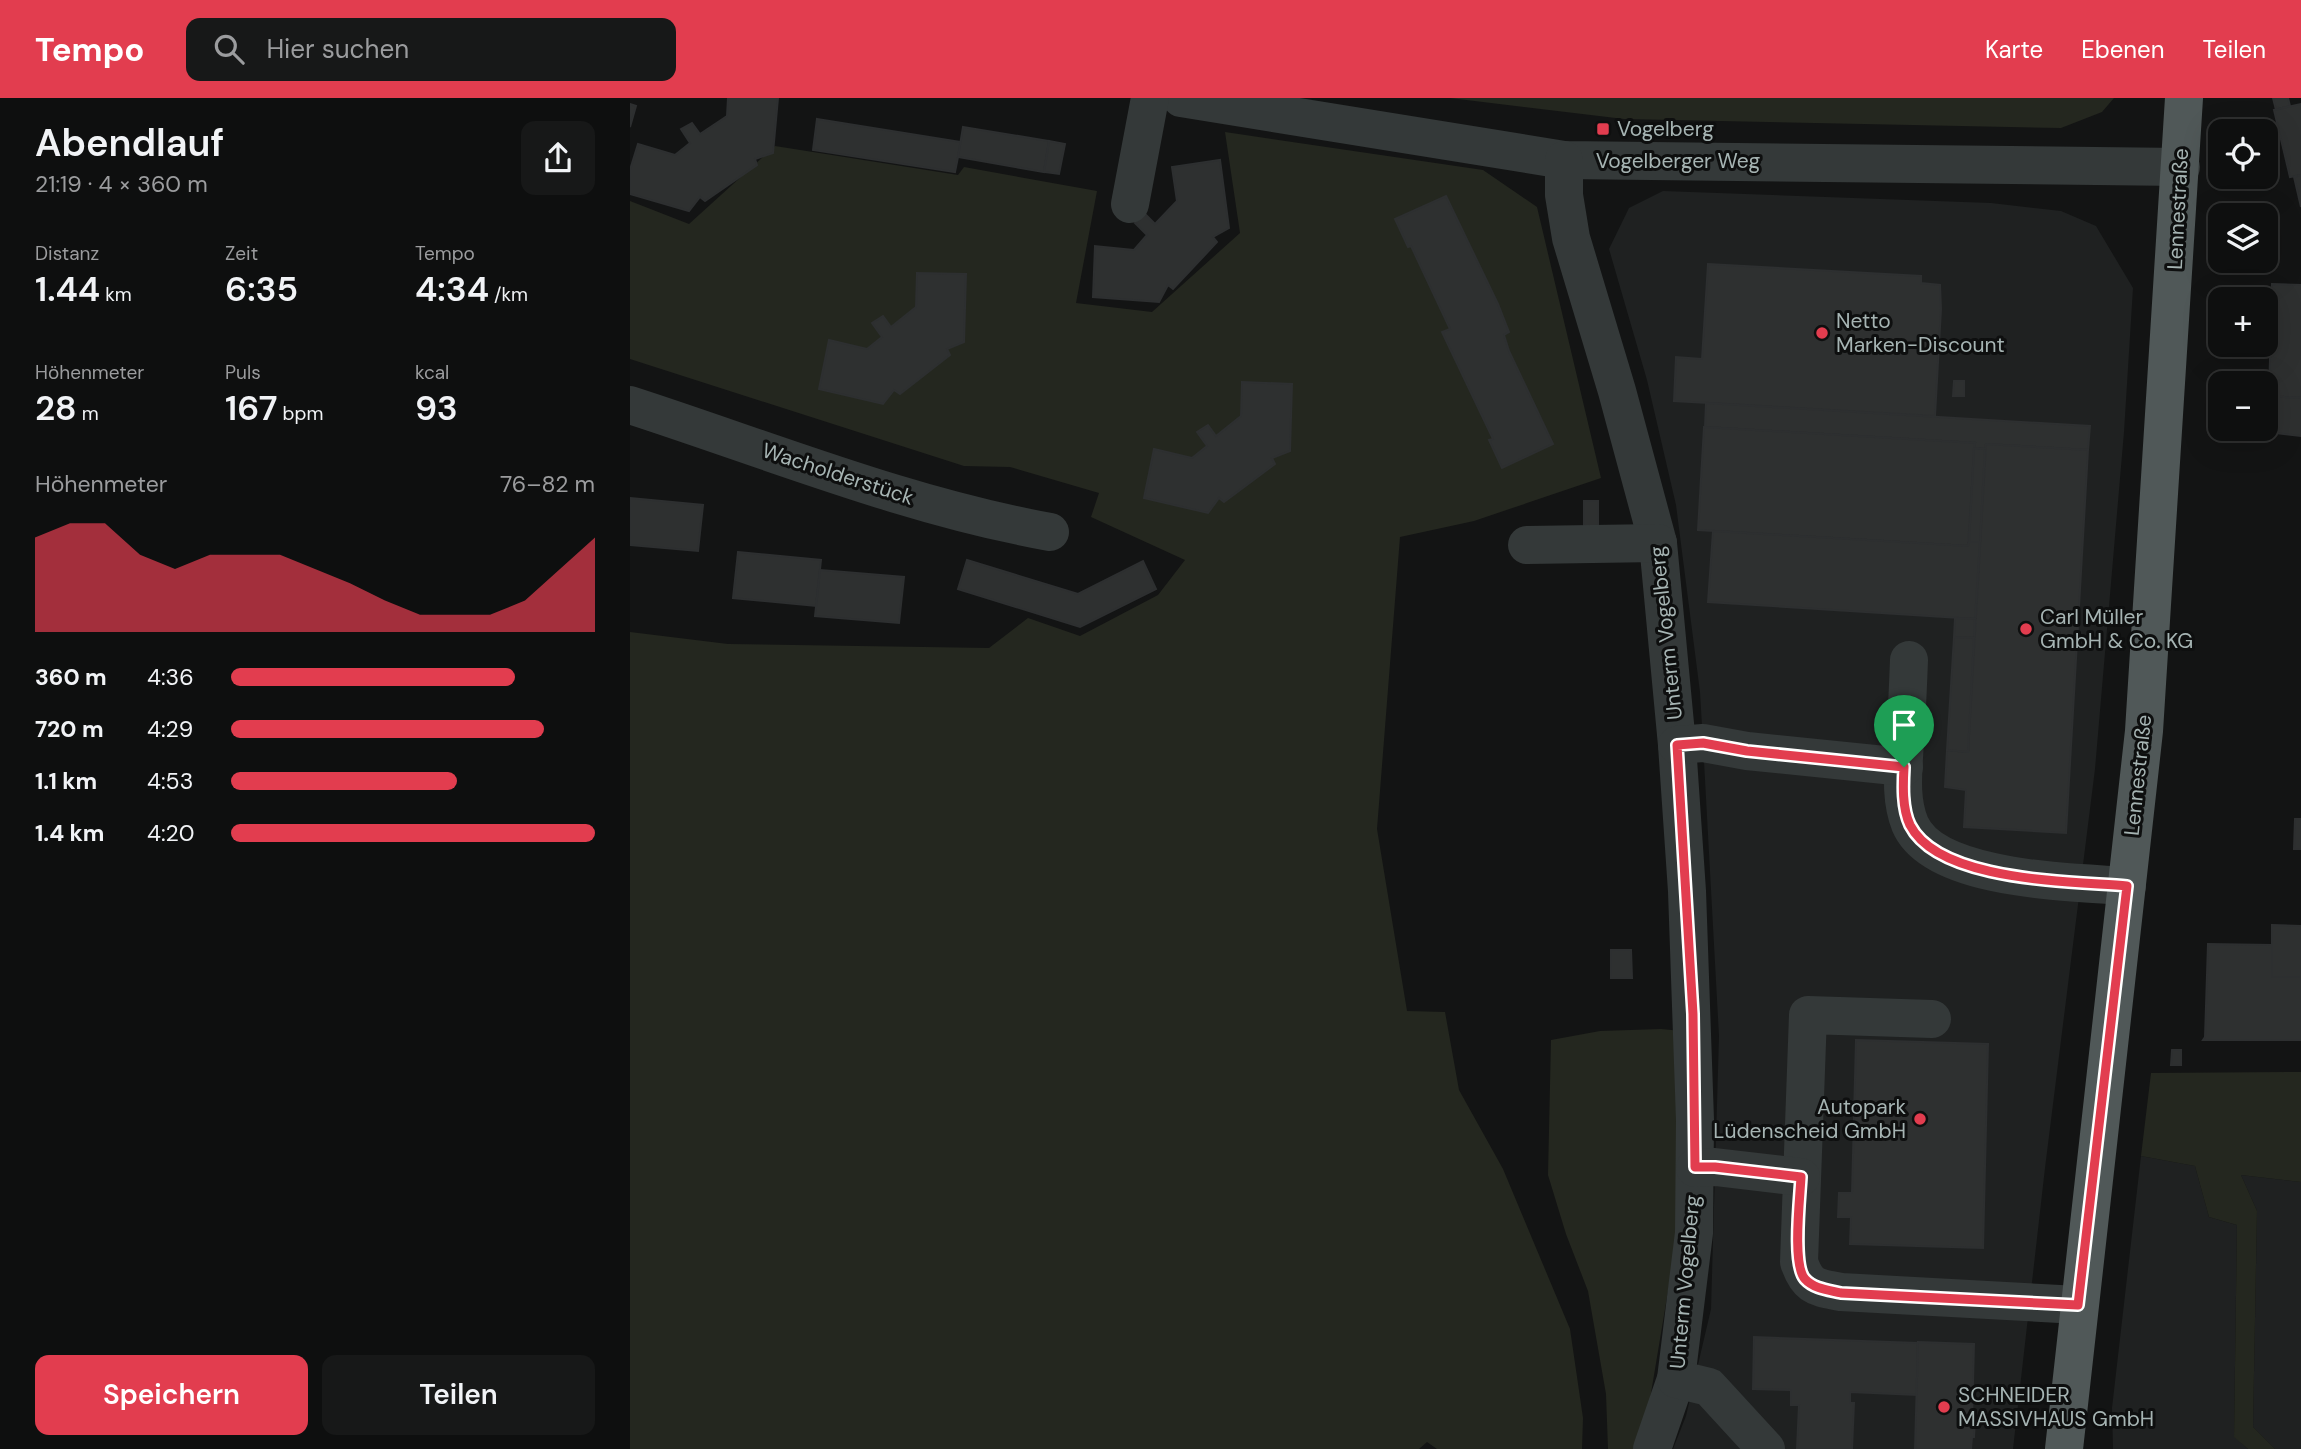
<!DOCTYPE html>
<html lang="de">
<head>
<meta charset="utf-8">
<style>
  body { margin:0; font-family:"DM Sans",sans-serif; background:#171818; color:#f1f3f6; height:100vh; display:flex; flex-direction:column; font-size:26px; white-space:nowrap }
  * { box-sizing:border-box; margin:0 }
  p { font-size:23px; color:#9b9c9e }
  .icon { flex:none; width:38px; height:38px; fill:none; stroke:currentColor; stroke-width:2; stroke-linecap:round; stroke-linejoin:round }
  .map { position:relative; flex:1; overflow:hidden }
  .sheet { display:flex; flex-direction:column; background:#0e0f0f; width:630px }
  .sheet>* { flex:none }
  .buttons { position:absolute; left:1578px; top:21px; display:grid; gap:14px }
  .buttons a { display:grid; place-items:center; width:70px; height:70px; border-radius:14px; background:#0e0f0f; box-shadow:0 7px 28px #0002,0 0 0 2px #2e2f2f; font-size:35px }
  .pin { position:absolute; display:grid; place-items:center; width:60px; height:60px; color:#fff; margin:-72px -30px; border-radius:50% 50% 50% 0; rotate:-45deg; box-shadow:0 0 7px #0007 }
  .pin .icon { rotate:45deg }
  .round { display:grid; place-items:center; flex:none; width:74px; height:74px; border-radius:14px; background:#171818 }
  .overview { display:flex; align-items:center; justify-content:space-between; height:119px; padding:0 35px }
  h1 { font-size:38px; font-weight:600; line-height:52px }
  .metrics { display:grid; grid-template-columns:repeat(3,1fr); gap:10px; height:119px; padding:7px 35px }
  .metrics div { display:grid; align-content:center }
  .metrics b { font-size:35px; font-weight:600 }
  .metrics small { font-size:19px; font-weight:400 }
  .metrics p { font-size:19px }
  .chart { height:196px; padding:14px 35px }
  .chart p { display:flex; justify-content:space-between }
  .chart svg { width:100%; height:126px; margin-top:7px; fill:#e23d4f; opacity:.7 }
  .action { display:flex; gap:14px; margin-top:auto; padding:14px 35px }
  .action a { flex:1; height:80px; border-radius:14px; background:#e23d4f; color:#fff; font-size:28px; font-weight:600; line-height:80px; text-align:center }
  .action a+a { background:#171818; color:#f1f3f6 }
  ul { padding:0 35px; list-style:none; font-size:23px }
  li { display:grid; grid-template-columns:112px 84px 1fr; align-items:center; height:52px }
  li i { height:18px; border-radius:9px; background:#e23d4f }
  header { display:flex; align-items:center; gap:42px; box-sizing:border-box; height:98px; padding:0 35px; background:#e23d4f; color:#fff }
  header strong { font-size:33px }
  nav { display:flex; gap:38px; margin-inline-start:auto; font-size:24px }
  .search { width:490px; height:63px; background:#171818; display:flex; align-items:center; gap:18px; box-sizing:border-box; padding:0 24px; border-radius:14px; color:#9b9c9e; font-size:26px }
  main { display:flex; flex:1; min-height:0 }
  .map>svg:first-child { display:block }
  .built { fill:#1f2121 }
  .green { fill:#24271f }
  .building { fill:#2e3030; stroke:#2d2f30; stroke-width:2 }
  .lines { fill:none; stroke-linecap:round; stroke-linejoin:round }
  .minor { stroke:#343939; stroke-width:38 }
  .major { stroke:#505858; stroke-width:38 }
  .route-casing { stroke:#fff; stroke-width:14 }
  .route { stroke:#e23d4f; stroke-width:9 }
  .poi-dot { fill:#e23d4f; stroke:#0e0f0f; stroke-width:2.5 }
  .labels { text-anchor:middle; stroke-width:6; stroke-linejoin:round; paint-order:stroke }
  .poi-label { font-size:21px; fill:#a6b4b3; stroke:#0e0f0f; text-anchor:start }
  .street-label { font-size:21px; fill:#a6b4b3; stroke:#0e0f0f }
</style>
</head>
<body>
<header>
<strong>Tempo</strong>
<div class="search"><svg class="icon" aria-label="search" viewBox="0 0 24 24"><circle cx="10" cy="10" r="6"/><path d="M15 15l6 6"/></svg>Hier suchen</div>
<nav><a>Karte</a><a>Ebenen</a><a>Teilen</a></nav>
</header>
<main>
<section class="sheet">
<div class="overview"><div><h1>Abendlauf</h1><p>21:19 · 4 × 360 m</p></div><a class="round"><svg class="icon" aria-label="share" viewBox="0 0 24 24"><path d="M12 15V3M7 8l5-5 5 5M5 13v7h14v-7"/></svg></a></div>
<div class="metrics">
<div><p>Distanz</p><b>1.44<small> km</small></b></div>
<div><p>Zeit</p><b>6:35</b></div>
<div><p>Tempo</p><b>4:34<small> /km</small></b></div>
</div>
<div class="metrics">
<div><p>Höhenmeter</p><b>28<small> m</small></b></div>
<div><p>Puls</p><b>167<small> bpm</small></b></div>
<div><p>kcal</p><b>93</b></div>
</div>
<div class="chart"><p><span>Höhenmeter</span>76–82 m</p>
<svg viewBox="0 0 160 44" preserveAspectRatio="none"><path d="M0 44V11L10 6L20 6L30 17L40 22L50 17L60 17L70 17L80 22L90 27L100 33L110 38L120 38L130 38L140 33L150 22L160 11V44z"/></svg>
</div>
<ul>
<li><b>360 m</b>4:36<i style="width:78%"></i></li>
<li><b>720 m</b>4:29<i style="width:86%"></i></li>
<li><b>1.1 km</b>4:53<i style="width:62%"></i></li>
<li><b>1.4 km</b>4:20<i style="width:100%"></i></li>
</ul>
<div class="action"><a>Speichern</a><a>Teilen</a></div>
</section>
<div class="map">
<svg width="1671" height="1351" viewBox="0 0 1671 1351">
  <rect width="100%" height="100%" fill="#131414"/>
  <g class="built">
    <polygon points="1033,93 1361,105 1431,113 1466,128 1503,190 1494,334 1465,671 1415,1070 1383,1351 1043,1351 1056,1318 1081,1211 1089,938 1073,645 1070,594 1046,407 1017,282 979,151 999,110"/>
    <polygon points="1511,1058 1565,1068 1579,1119 1607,1127 1604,1338 1618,1351 1483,1351 1482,1310"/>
    <polygon points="1611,1077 1671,1084 1671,1351 1645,1351 1623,1329 1627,1113"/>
  </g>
  <g class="green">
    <polygon points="820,0 1484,0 1472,14 1431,30 994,21"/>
    <polygon points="595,34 853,72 907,109 971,380 844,423 770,439 747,731 777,913 815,914 829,992 873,1071 940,1231 953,1320 952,1351 807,1351 797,1344 789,1351 0,1351 0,534 98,546 359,550 398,520 450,538 528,497 555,462 461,419 469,395 380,369 334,368 0,261 0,103 59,126 145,48 328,77 334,69 467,93 446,205 522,214 610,135"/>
    <polygon points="1031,931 1052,933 1047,1139 1020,1301 1003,1351 978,1351 976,1296 958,1193 936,1136 918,1077 921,942 970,933"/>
    <polygon points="1671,974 1671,1084 1611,1077 1627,1113 1623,1329 1645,1351 1618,1351 1604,1339 1607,1127 1579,1119 1565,1068 1511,1058 1521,975"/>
  </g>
  <g class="building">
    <polygon points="98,0 148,0 143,55 125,61 127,67 75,103 70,99 59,113 0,96 0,72 8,46 45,57 60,45 51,31 62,25 70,36 97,18"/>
    <polygon points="1643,0 1658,0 1660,8 1646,12"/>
    <polygon points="0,6 6,8 0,29"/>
    <polygon points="1671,6 1671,77 1660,79 1644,12"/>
    <polygon points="187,21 331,44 325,74 183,52"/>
    <polygon points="333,29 419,43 414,74 328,59"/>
    <polygon points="419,43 435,46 429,76 414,74"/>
    <polygon points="590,62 599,130 583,139 587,144 543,191 538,187 529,204 463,199 465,148 504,152 517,137 505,125 515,116 525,126 547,103 542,69"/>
    <polygon points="1671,77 1671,109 1664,79"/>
    <polygon points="816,98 868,206 879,234 874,237 879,253 923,346 872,370 859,342 863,341 812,234 820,231 781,148 778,149 765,121"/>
    <polygon points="1078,166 1291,178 1291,185 1310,187 1311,211 1305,318 1044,303 1046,259 1072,261"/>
    <polygon points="287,175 336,176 334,244 317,251 320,257 270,296 264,292 253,306 189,291 199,242 237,251 252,239 242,225 253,218 261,229 286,209"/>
    <polygon points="1642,186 1671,187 1671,300 1639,298"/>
    <polygon points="1324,283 1334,283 1334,298 1323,298"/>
    <polygon points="612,284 662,286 660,353 642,360 645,366 594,404 589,400 578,415 514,400 524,351 562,360 577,348 567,334 578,327 586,338 611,318"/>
    <polygon points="1639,298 1671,300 1671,338 1638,334"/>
    <polygon points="1076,305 1460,328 1458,352 1356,346 1355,351 1344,350 1345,345 1075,329"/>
    <polygon points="1074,329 1345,345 1338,448 1068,432"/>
    <polygon points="1356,346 1458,352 1436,735 1334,729 1336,692 1315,689 1317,652 1338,654"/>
    <polygon points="1344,350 1355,351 1350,444 1339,444"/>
    <polygon points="0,400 73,407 68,453 0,447"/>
    <rect x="954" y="403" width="14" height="25"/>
    <polygon points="1083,433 1338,448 1339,444 1350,444 1345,521 1078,504"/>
    <polygon points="108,454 191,462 186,508 103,500"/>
    <polygon points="337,462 448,496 513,463 526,491 450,529 328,491"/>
    <polygon points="190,472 274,479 269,525 185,518"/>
    <polygon points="1325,520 1345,521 1344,540 1324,539"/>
    <polygon points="1324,539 1344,540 1338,654 1317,652"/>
    <polygon points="1665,721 1671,721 1671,751 1664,751"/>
    <polygon points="1642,827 1671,828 1671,879 1642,879"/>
    <polygon points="1578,846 1642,847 1642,879 1671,879 1671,942 1573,942 1575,939"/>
    <polygon points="981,852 1001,852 1002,880 981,880"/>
    <polygon points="1226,942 1358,946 1353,1150 1220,1146 1221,1119 1208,1119 1209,1095 1222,1095"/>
    <polygon points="1542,952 1551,952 1551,967 1541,967"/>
    <polygon points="1124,1239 1288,1245 1287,1297 1220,1294 1220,1305 1224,1305 1222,1351 1167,1351 1169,1307 1161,1307 1161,1292 1123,1291"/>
    <polygon points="1288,1244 1344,1246 1342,1322 1345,1322 1344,1339 1342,1339 1341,1351 1285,1351"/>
  </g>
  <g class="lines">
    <g class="minor">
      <polyline points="551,0 934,62 1551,69"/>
      <polyline points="934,62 934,97 941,140 987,293 1028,445 1047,647 1057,793 1065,1022 1064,1135 1046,1281 1022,1351"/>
      <polyline points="500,106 520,0"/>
      <path d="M0,307C139,352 276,408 420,434"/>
      <polyline points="897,447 1028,445"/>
      <path d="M1279,562C1278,588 1277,615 1275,641C1274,669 1269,699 1280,726C1304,783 1444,784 1497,788"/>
      <polyline points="1047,647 1073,645 1117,653 1274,669"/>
      <path d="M1302,921L1178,917L1169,1164C1178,1190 1186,1189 1211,1194L1448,1207"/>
      <polyline points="1065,1070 1085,1069 1171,1079"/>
      <polyline points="1046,1281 1079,1289 1136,1351"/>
    </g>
    <polyline class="major" points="1434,1351 1514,633 1554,0"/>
  </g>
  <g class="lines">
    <g class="route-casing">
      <path id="route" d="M1073,645L1117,653L1274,669C1273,687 1272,710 1280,727C1309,784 1441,783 1497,788L1448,1207L1211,1195C1199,1192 1184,1191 1175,1181C1162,1167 1170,1100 1171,1079L1085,1069H1065L1063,916L1047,647Z"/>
    </g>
    <use href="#route" class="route"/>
  </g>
  <g class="poi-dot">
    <rect x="966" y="24" width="14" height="14" rx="3.5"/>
    <circle cx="1192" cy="235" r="7"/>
    <circle cx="1396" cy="531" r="7"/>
    <circle cx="1290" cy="1021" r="7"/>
    <circle cx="1314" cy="1309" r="7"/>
  </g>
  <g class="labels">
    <g class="poi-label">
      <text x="987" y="38">Vogelberg</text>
      <text x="1206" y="230">Netto<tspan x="1206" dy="24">Marken-Discount</tspan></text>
      <text x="1410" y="526">Carl Müller<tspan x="1410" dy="24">GmbH &amp; Co. KG</tspan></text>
      <text x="1276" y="1016" text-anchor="end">Autopark<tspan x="1276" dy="24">Lüdenscheid GmbH</tspan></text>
      <text x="1328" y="1304">SCHNEIDER<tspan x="1328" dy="24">MASSIVHAUS GmbH</tspan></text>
    </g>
    <g class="street-label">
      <text x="1048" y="70">Vogelberger Weg</text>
      <text transform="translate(1548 111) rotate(-87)" y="7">Lennestraße</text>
      <text transform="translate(208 376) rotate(18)" y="7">Wacholderstück</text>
      <text transform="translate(1036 535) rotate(-96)" y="7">Unterm Vogelberg</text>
      <text transform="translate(1508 677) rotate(-84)" y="7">Lennestraße</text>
      <text transform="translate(1055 1184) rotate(-85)" y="7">Unterm Vogelberg</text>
    </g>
  </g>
</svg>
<div class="buttons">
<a><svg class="icon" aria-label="locate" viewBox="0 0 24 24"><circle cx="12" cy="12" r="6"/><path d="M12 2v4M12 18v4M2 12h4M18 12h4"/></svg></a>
<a><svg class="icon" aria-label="layers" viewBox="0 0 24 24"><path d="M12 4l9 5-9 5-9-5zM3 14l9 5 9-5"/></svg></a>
<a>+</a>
<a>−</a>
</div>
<div class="pin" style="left:1274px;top:669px;background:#1e9e55"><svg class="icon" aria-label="arrive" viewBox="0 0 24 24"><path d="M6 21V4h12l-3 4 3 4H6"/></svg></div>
</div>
</main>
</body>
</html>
